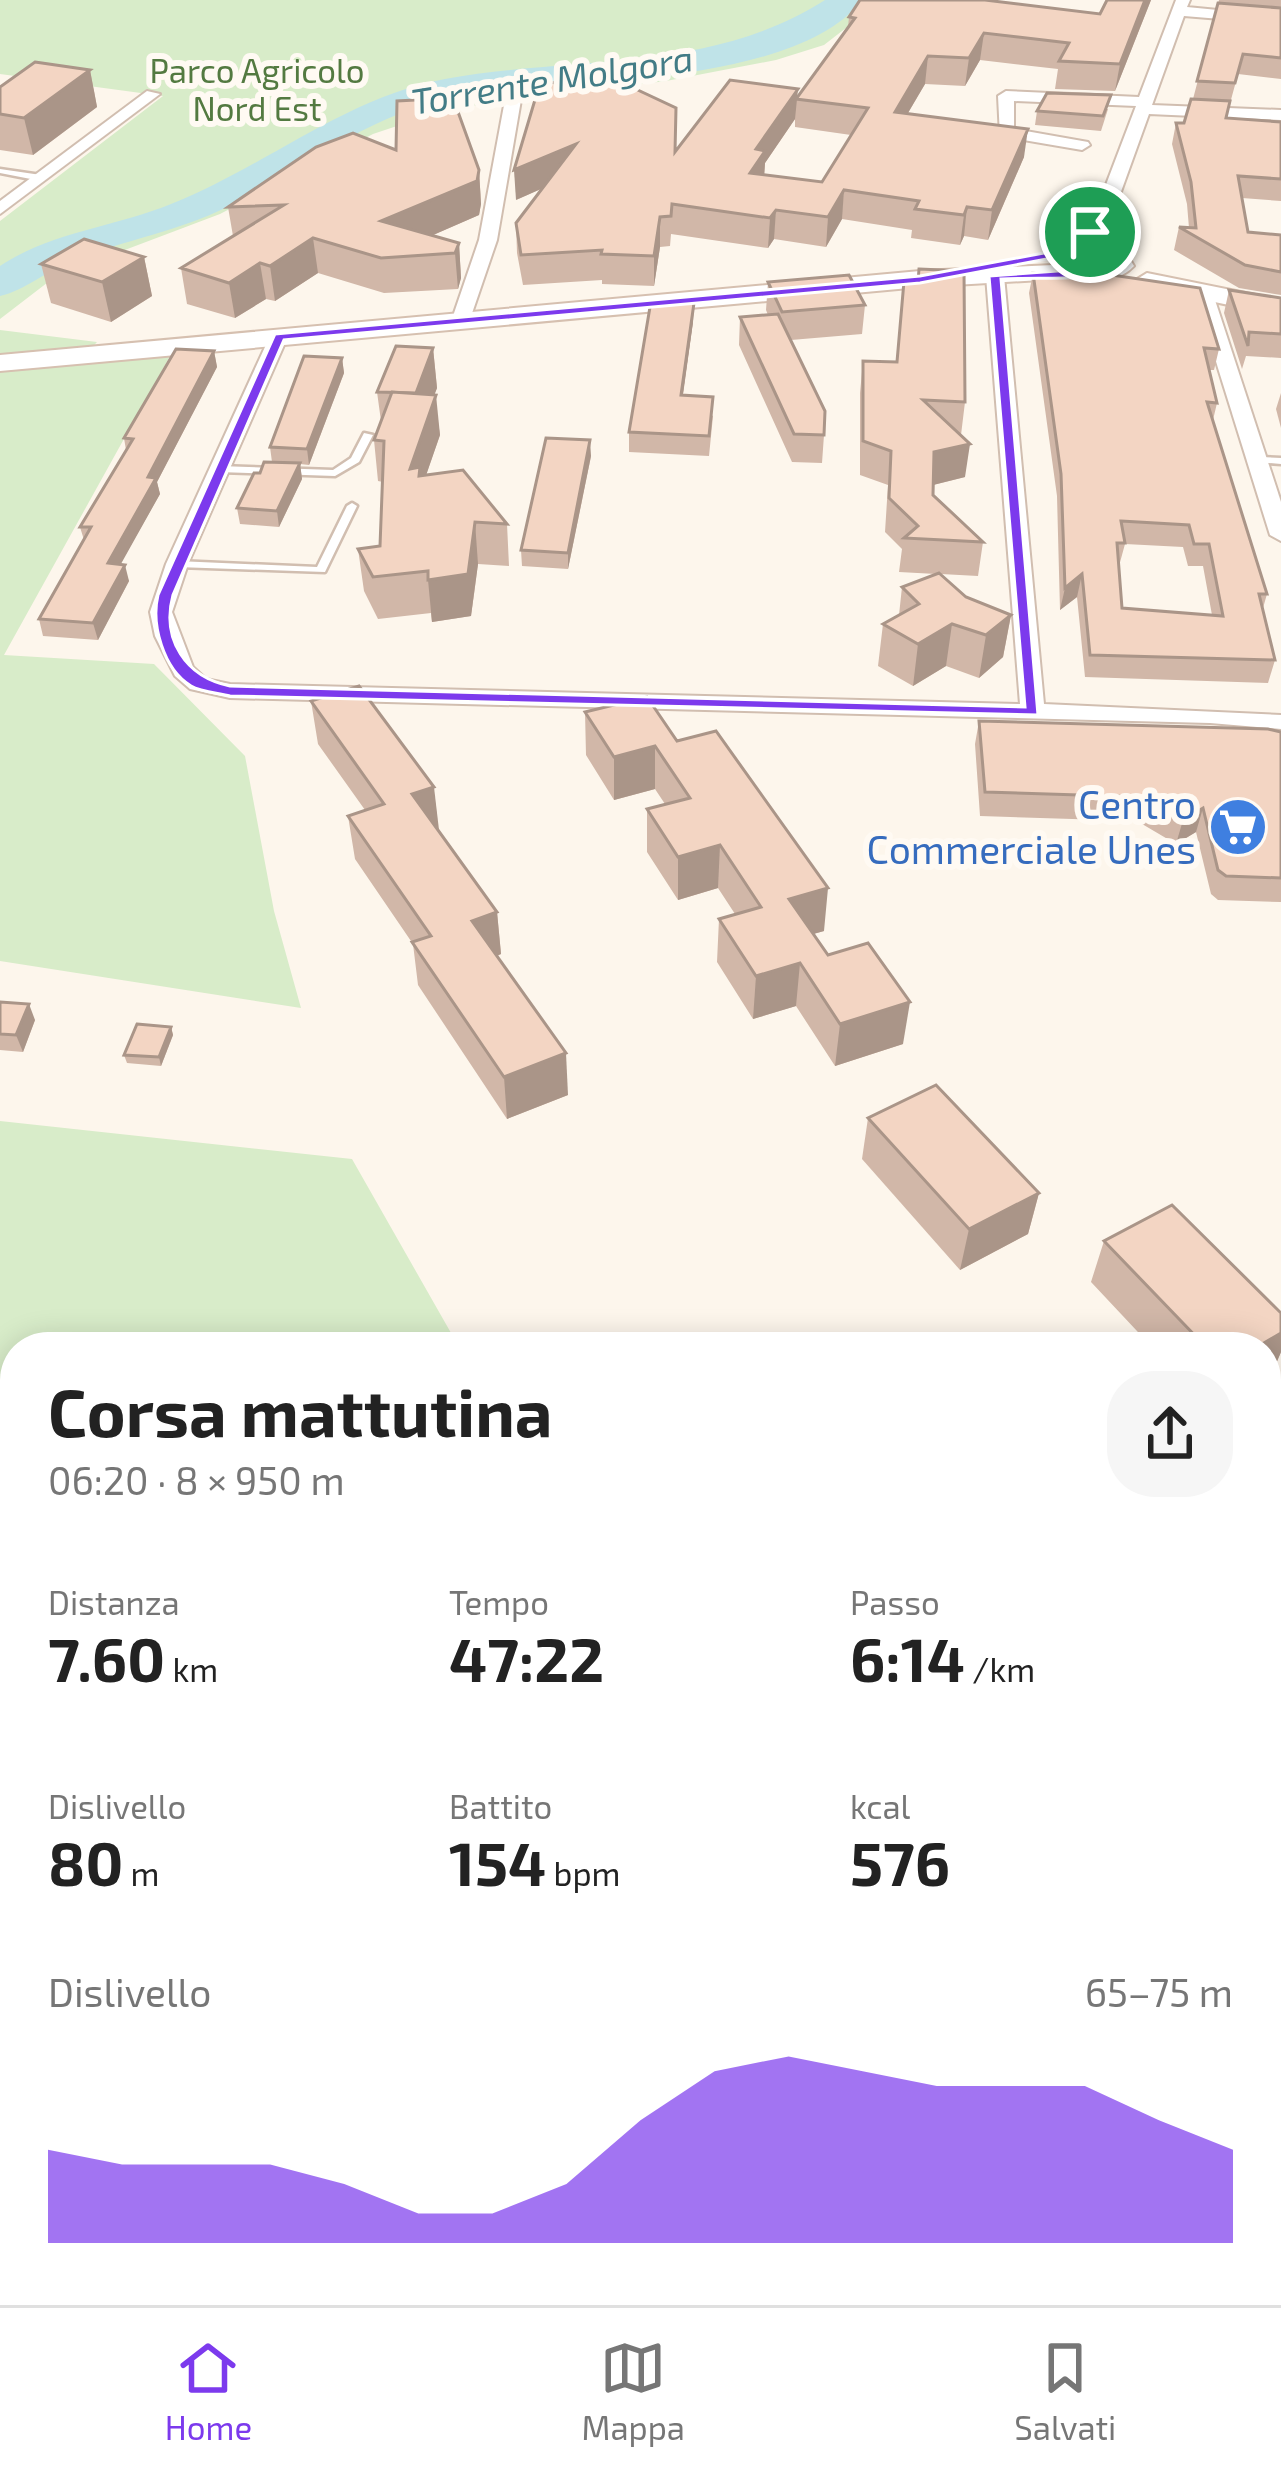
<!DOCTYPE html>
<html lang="it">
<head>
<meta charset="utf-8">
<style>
  body { margin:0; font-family:"Exo 2",sans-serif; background:#f6f6f6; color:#222; height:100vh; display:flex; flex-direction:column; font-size:45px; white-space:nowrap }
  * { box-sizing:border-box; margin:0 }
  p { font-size:39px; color:#767676 }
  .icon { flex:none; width:66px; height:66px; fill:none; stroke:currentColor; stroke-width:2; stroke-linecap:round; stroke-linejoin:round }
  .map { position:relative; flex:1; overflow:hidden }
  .side { position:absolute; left:0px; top:1332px; width:1281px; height:975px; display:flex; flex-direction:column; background:#fff; border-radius:48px 48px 0 0; box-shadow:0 6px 30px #0003 }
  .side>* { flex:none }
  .pin { position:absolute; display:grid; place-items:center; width:102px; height:102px; color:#fff; margin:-51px; border:6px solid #fff; border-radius:50%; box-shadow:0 3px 12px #0007 }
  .round { display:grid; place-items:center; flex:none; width:126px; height:126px; border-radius:48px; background:#f6f6f6 }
  .head { display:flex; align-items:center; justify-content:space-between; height:204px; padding:0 48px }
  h1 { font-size:66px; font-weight:700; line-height:90px }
  .stats { display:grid; grid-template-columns:repeat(3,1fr); gap:18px; height:204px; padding:12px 48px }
  .stats div { display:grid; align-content:center }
  .stats b { font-size:60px; font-weight:700 }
  .stats small { font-size:33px; font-weight:400 }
  .stats p { font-size:33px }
  .chart { height:336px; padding:24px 48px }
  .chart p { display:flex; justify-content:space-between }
  .chart svg { width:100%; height:216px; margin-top:12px; fill:#7c3aed; opacity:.7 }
  .dock { display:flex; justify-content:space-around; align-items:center; height:168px; border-top:3px solid #e0e0e0; background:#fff; font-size:33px; color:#767676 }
  .dock a { display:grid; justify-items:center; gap:6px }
  .dock .current { color:#7c3aed }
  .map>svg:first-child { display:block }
  .green { fill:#d8ecc9 }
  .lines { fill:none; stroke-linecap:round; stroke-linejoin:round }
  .river { fill:#bfe3e8; fill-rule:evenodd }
  .lane-casing { stroke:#d1beb0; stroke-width:5 }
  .street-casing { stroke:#d1beb0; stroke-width:4 }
  .secondary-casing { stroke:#d6c0b0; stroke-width:4 }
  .lane { fill:#fff; fill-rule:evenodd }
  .street { fill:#fff; fill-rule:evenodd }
  .secondary { fill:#fff; fill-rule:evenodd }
  .wall { fill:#d1b7a8; fill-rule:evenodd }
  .shaded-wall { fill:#aa9588 }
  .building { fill:#f3d5c3; stroke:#aa9588; stroke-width:3; fill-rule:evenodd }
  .route { fill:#7c3aed; stroke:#fff; stroke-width:3; fill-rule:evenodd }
  .labels { text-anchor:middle; stroke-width:12; stroke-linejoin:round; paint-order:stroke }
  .far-park-label { font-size:33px; fill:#537a41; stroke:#fffaf3 }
  .far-water-label { font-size:36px; font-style:italic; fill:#437c86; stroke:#fffaf3 }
  .shop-label { font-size:39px; fill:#366cbe; stroke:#fffaf3; text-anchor:end }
</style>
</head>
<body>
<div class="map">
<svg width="1281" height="2305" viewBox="0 0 1281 2305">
  <rect width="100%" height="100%" fill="#fdf6ec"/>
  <g class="green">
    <polygon points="0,0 882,0 824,45 776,60 666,81 448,109 373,134 220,214 56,276 0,319 0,221 163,96 0,74"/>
    <polygon points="0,330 97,342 76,365 170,356 4,655 154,664 245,756 274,911 301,1008 0,961"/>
    <polygon points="0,1121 352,1159 459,1347 15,1347 15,2292 1042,2292 1050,2305 0,2305"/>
  </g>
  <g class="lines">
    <path class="river" d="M825,0H862C795,88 554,80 451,99C373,113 306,166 237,202C185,230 128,239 73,260C48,270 26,290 0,296V266C51,232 115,227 171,204C265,167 344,98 445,79C574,55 709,74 825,0Z"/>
    <g class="lane-casing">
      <g id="lane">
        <polygon points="0,169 41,175 45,178 41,181 0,173"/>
        <polygon points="364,433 373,435 359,462 335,476 219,472 214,469 219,466 333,470 351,458"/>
        <polygon points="1260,457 1281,458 1281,464 1256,462 1255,460"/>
        <polygon points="352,503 357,506 325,572 177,567 172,564 177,561 317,567 347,506"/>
      </g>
    </g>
    <g class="street-casing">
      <g id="street">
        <polygon points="1176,0 1190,0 1187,7 1281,16 1281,24 1184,16 1152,105 1281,110 1281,120 1149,114 1114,211 1116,250 1101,254 1096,211 1136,106 1014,101 1014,129 1088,142 1090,145 1082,150 1000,136 998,96 1006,91 1139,97"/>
        <polygon points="147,91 160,94 0,214 0,201"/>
        <polygon points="513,95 521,100 497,240 469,322 460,328 451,322 479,240 505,100"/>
        <polygon points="995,271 1004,276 1044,704 1281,715 1281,729 1210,723 230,698 190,689 175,676 155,636 150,612 166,564 270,336 279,330 288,336 188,564 172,612 193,667 206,679 230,684 1020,704 986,276"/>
        <polygon points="1198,290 1213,294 1281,502 1281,541 1270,535 1195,294"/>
        <polygon points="1266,1441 1281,1442 1281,1472 1266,1471"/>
      </g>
    </g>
    <g class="secondary-casing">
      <g id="secondary">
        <path d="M1090,240L1123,248L1134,266C1119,282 1096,283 1076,278L920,287L0,371V355L920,271L1053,265L1050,260L1059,245ZM1090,254L1104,258L1107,263L1090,266L1075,259Z"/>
        <polygon points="1147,273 1281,300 1281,316 1138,286 1134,281"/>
      </g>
    </g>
    <use href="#lane" class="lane"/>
    <use href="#street" class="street"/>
    <use href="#secondary" class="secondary"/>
  </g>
  <g class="wall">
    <path d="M1107,0H1151L1115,91L1055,89L1058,69L980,60L965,86L925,84L908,113L1024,157L988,240L964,236L960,245L911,238L912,230L842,219L826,247L774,239L768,248L671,234L670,246L660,247L654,286L602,284V280L523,285L517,253L516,223L543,188L516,200L676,108V151L798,97L848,27L849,17L1100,14ZM795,119V127L851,135L822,182L764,175L765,163Z"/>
    <polygon points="1219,0 1281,0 1281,79 1238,74 1226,118 1281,122 1281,201 1242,198 1248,232 1281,235 1281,295 1239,288 1174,250 1179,227 1189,228 1187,204 1172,144 1176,123 1184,123 1193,99"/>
    <polygon points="90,70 97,107 33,155 0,150 0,87"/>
    <polygon points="1108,109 1101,131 1035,125 1037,111"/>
    <polygon points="479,170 481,204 479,215 433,235 459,243 461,278 458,289 384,293 318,273 275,301 266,299 235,318 187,304 181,268 233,236 228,207"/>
    <polygon points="144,257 152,296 111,322 51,303 41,264"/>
    <path d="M1033,273L1219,349L1214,370H1209L1217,403L1213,420L1267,594L1263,608L1275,660L1268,683L1085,677L1077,597L1060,610L1057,496L1029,293ZM1125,544L1183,547L1188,566H1203L1212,615L1122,608L1119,566Z"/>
    <polygon points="768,282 865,305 862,334 791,340 824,435 822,463 792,462 739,345 740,317 768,315 766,310"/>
    <polygon points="1229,290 1281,298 1281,358 1246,356 1242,369 1224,313"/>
    <polygon points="693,322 683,395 713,416 709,456 629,452 629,432"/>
    <polygon points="433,348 437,388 434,395 440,435 426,475 507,524 509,566 478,564 471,616 432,622 431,613 378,619 364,591 358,549 380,546 383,482 378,481 374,440 381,421 377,392"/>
    <polygon points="214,351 217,367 157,482 160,494 120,564 129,581 98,640 43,636 39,619 84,540 80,527 126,450 124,438"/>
    <polygon points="342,358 344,373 309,465 300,464 302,479 279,527 240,524 237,508 260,473 272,462 270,447"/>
    <polygon points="863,361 965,402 961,435 965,477 933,485 933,495 983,542 978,576 941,574 966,597 1011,615 1003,657 979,678 946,666 913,686 878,666 883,624 899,615 902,587 936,574 899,572 902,549 885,532 888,485 860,475 860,393"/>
    <polygon points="1281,393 1281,428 1276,409"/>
    <polygon points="591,456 568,569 522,566 521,550"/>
    <polygon points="311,701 439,830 438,830 497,912 501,954 497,956 568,1095 507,1119 418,985 413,944 355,859 348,816 365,810 318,744"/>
    <polygon points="585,712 677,741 824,931 813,934 828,955 903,1044 835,1066 796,1006 753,1019 717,962 719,919 735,914 718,888 678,900 647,852 647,809 665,804 655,789 614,800 586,755"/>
    <polygon points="979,721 1281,732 1281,902 1218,900 1211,894 1196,832 1176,844 1137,821 980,816 975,744"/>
    <polygon points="0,1002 35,1020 23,1052 0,1050"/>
    <polygon points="171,1027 173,1035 161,1066 127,1063 124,1055"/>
    <polygon points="868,1118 1039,1193 1028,1234 960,1270 862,1159"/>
    <polygon points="1104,1241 1281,1313 1281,1352 1275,1366 1266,1347 1152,1347 1091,1282"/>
    <polygon points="1266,1517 1281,1534 1281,1707 1266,1689"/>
    <polygon points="1266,1896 1281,1916 1281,2123 1266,2102"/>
  </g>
  <g class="shaded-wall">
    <polygon points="1145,0 1151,0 1115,91 1120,64"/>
    <polygon points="984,33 980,60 965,86 969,58"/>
    <polygon points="928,56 925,84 892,140 895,112"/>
    <polygon points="90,70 97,107 33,155 24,118"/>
    <polygon points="798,89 795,119 765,163 764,179 750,173 756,149"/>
    <polygon points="1028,129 1024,157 988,240 992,210"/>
    <polygon points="576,144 577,173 516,200 514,170"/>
    <polygon points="479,170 481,204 479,215 385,256 381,221"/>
    <polygon points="844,190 842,219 826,247 828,217"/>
    <polygon points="967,207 964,236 960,245 964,215"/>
    <polygon points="776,210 774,239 768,248 770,218"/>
    <polygon points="660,217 660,247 654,286 654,256"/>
    <polygon points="313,238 318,273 275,301 270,266"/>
    <polygon points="459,243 461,278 458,289 455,253"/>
    <polygon points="144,257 152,296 111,322 102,282"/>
    <polygon points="260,263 266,299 235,318 229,283"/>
    <polygon points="694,303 693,322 680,415 681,395"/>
    <polygon points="433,348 437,388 420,434 416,393"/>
    <polygon points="214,351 217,367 157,482 160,494 112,580 108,563 148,477"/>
    <polygon points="342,358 344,373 309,465 307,449"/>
    <polygon points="436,395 440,435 422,487 410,469"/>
    <polygon points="590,440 591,456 568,569 568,553"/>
    <polygon points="970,444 965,477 929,486 934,452"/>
    <polygon points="300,463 302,479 279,527 277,511"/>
    <polygon points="475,522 478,564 471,616 432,622 428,580"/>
    <polygon points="125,565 129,581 98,640 93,623"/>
    <polygon points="1082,574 1077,597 1060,610 1065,588"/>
    <polygon points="1011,615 1003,657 979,678 986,635"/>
    <polygon points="952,624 946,666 913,686 918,644"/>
    <polygon points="655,746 655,789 614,800 614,757"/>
    <polygon points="434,787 439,830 417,837 412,794"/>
    <polygon points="1203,808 1196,832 1176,844 1183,820"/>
    <polygon points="720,845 718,888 678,900 678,857"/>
    <polygon points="828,888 824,931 785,942 789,899"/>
    <polygon points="497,912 501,954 476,964 472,921"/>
    <polygon points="800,963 796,1006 753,1019 756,976"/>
    <polygon points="910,1002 903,1044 835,1066 840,1024"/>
    <polygon points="29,1004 35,1020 23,1052 16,1035"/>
    <polygon points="171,1027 173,1035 161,1066 159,1057"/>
    <polygon points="566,1053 568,1095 507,1119 504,1077"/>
    <polygon points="1039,1193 1028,1234 960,1270 969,1229"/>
    <polygon points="1281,1333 1281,1352 1275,1366 1266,1371 1266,1347 1257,1347"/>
  </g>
  <g class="building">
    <polygon points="860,0 985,0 1100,14 1107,0 1145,0 1120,64 1059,61 1069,43 984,33 969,58 928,56 895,112 1028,129 992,210 967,207 964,215 915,209 919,201 844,190 828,217 776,210 770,218 672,204 671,216 660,217 654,256 601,254 602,250 521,255 516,223 576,144 514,170 537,93 548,82 582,86 610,77 676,108 675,152 730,80 798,89 756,149 765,151 750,173 822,182 868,108 796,99 855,18 849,17"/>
    <polygon points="1218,3 1281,8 1281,58 1243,54 1235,83 1197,81"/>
    <polygon points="35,62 90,70 24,118 0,114 0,87"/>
    <polygon points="1047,93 1111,95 1103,116 1037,111"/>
    <polygon points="453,98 479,170 477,181 381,221 459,243 455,253 381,258 313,238 270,266 260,263 229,283 181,268 284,205 228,207 316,147 353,133 396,150 397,101"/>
    <polygon points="1191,99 1230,101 1226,118 1281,122 1281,179 1238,176 1248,232 1281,235 1281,272 1245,265 1179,227 1196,228 1191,182 1176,123 1184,123"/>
    <polygon points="84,239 144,257 102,282 41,264"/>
    <polygon points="919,269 964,271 965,402 923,400 970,444 934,452 933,495 983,542 904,538 918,526 889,498 891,451 863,441 863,361 897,362 904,281 918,282"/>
    <path d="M1033,273L1112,275L1200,288L1219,349L1204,348L1217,403L1207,402L1267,594H1259L1275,660L1090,655L1082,574L1065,588L1061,474ZM1121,521L1189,525L1194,544H1209L1223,616L1122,608L1117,543H1125Z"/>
    <polygon points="849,275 865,305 782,312 768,282"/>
    <polygon points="1229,290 1281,298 1281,334 1249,332 1248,346"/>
    <polygon points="651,301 694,303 681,395 713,397 709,436 629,432"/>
    <polygon points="778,314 825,411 824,435 794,434 740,317"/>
    <polygon points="396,346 433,348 416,393 377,392"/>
    <polygon points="176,349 214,351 148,477 156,478 108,563 125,565 93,623 39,619 91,527 80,527 133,439 124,438"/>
    <polygon points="304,356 342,358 307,449 270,447"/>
    <polygon points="392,392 436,395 410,469 420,467 419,476 463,470 507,524 475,522 468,574 428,580 428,571 373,577 358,549 380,546 384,441 374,440"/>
    <polygon points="546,438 590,440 568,553 521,550"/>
    <polygon points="264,462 300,463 277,511 237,508 254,473 260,473"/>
    <polygon points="939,573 966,597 1011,615 986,635 952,624 918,644 883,624 919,604 902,587"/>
    <polygon points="359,686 434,787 412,794 497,912 472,921 566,1053 504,1077 412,942 431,936 348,816 384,804 311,701"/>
    <polygon points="647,697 677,741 716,731 828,888 789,899 828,955 868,943 910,1002 840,1024 800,963 756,976 719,919 761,907 720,845 678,857 647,809 690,798 655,746 614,757 585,712"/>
    <polygon points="979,721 1268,729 1281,732 1281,878 1226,876 1218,870 1203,808 1183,820 1143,797 985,792"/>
    <polygon points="0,1002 29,1004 16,1035 0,1034"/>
    <polygon points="137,1024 171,1027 159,1057 124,1055"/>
    <polygon points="936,1085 1039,1193 969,1229 868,1118"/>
    <polygon points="1172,1205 1281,1313 1281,1333 1257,1347 1206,1347 1104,1241"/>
    <polygon points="1266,1517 1281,1534 1281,1647 1266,1630"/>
    <polygon points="1266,1896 1281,1916 1281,2066 1266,2045"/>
  </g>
  <path class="route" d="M1105,208L1111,211L1113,249L1127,261L1121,272C1087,281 1038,277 1001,279L1038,715L230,696C218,693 201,692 191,686C163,669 151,624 158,595L275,334L920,276L1060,250ZM1100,226L1101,250L1115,262L1112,267L989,276L1025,707L230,686C186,677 161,640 173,595L284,340L920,283L1068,255Z"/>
  <defs>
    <g id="supermarket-disc" transform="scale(3)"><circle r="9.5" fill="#3f7fe0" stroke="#fffaf3"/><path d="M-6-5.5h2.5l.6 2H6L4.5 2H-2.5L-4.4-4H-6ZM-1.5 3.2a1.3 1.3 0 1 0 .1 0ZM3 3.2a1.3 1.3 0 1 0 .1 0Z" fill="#fff"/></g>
  </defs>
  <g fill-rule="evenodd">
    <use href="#supermarket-disc" x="1238" y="827"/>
  </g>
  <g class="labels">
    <g class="far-park-label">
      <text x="257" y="83">Parco Agricolo<tspan x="257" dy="38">Nord Est</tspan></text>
    </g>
    <g class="far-water-label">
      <text transform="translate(552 80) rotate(-9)" y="13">Torrente Molgora</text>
    </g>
    <g class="shop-label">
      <text x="1196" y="819">Centro<tspan x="1196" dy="45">Commerciale Unes</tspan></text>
    </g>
  </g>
</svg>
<div class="pin" style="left:1090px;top:232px;background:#1e9e55"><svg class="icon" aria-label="arrive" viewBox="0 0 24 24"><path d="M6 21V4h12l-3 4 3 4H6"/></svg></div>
<section class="side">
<div class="head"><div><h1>Corsa mattutina</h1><p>06:20 · 8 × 950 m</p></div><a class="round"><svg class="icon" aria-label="share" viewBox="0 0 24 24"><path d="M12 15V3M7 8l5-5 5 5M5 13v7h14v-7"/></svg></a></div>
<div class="stats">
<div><p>Distanza</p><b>7.60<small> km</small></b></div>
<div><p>Tempo</p><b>47:22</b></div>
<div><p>Passo</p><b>6:14<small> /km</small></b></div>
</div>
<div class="stats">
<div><p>Dislivello</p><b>80<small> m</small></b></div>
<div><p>Battito</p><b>154<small> bpm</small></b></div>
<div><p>kcal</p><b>576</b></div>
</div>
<div class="chart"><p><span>Dislivello</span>65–75 m</p>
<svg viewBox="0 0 160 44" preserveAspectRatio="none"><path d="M0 44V25L10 28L20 28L30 28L40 32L50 38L60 38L70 32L80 19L90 9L100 6L110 9L120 12L130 12L140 12L150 19L160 25V44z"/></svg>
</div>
</section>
</div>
<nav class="dock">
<a class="current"><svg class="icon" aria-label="home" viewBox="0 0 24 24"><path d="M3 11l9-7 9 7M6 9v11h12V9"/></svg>Home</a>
<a><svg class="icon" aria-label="map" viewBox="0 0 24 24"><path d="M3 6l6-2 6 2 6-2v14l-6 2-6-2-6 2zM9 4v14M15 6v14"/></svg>Mappa</a>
<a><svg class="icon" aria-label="saved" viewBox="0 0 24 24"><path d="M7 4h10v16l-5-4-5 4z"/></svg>Salvati</a>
</nav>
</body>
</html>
